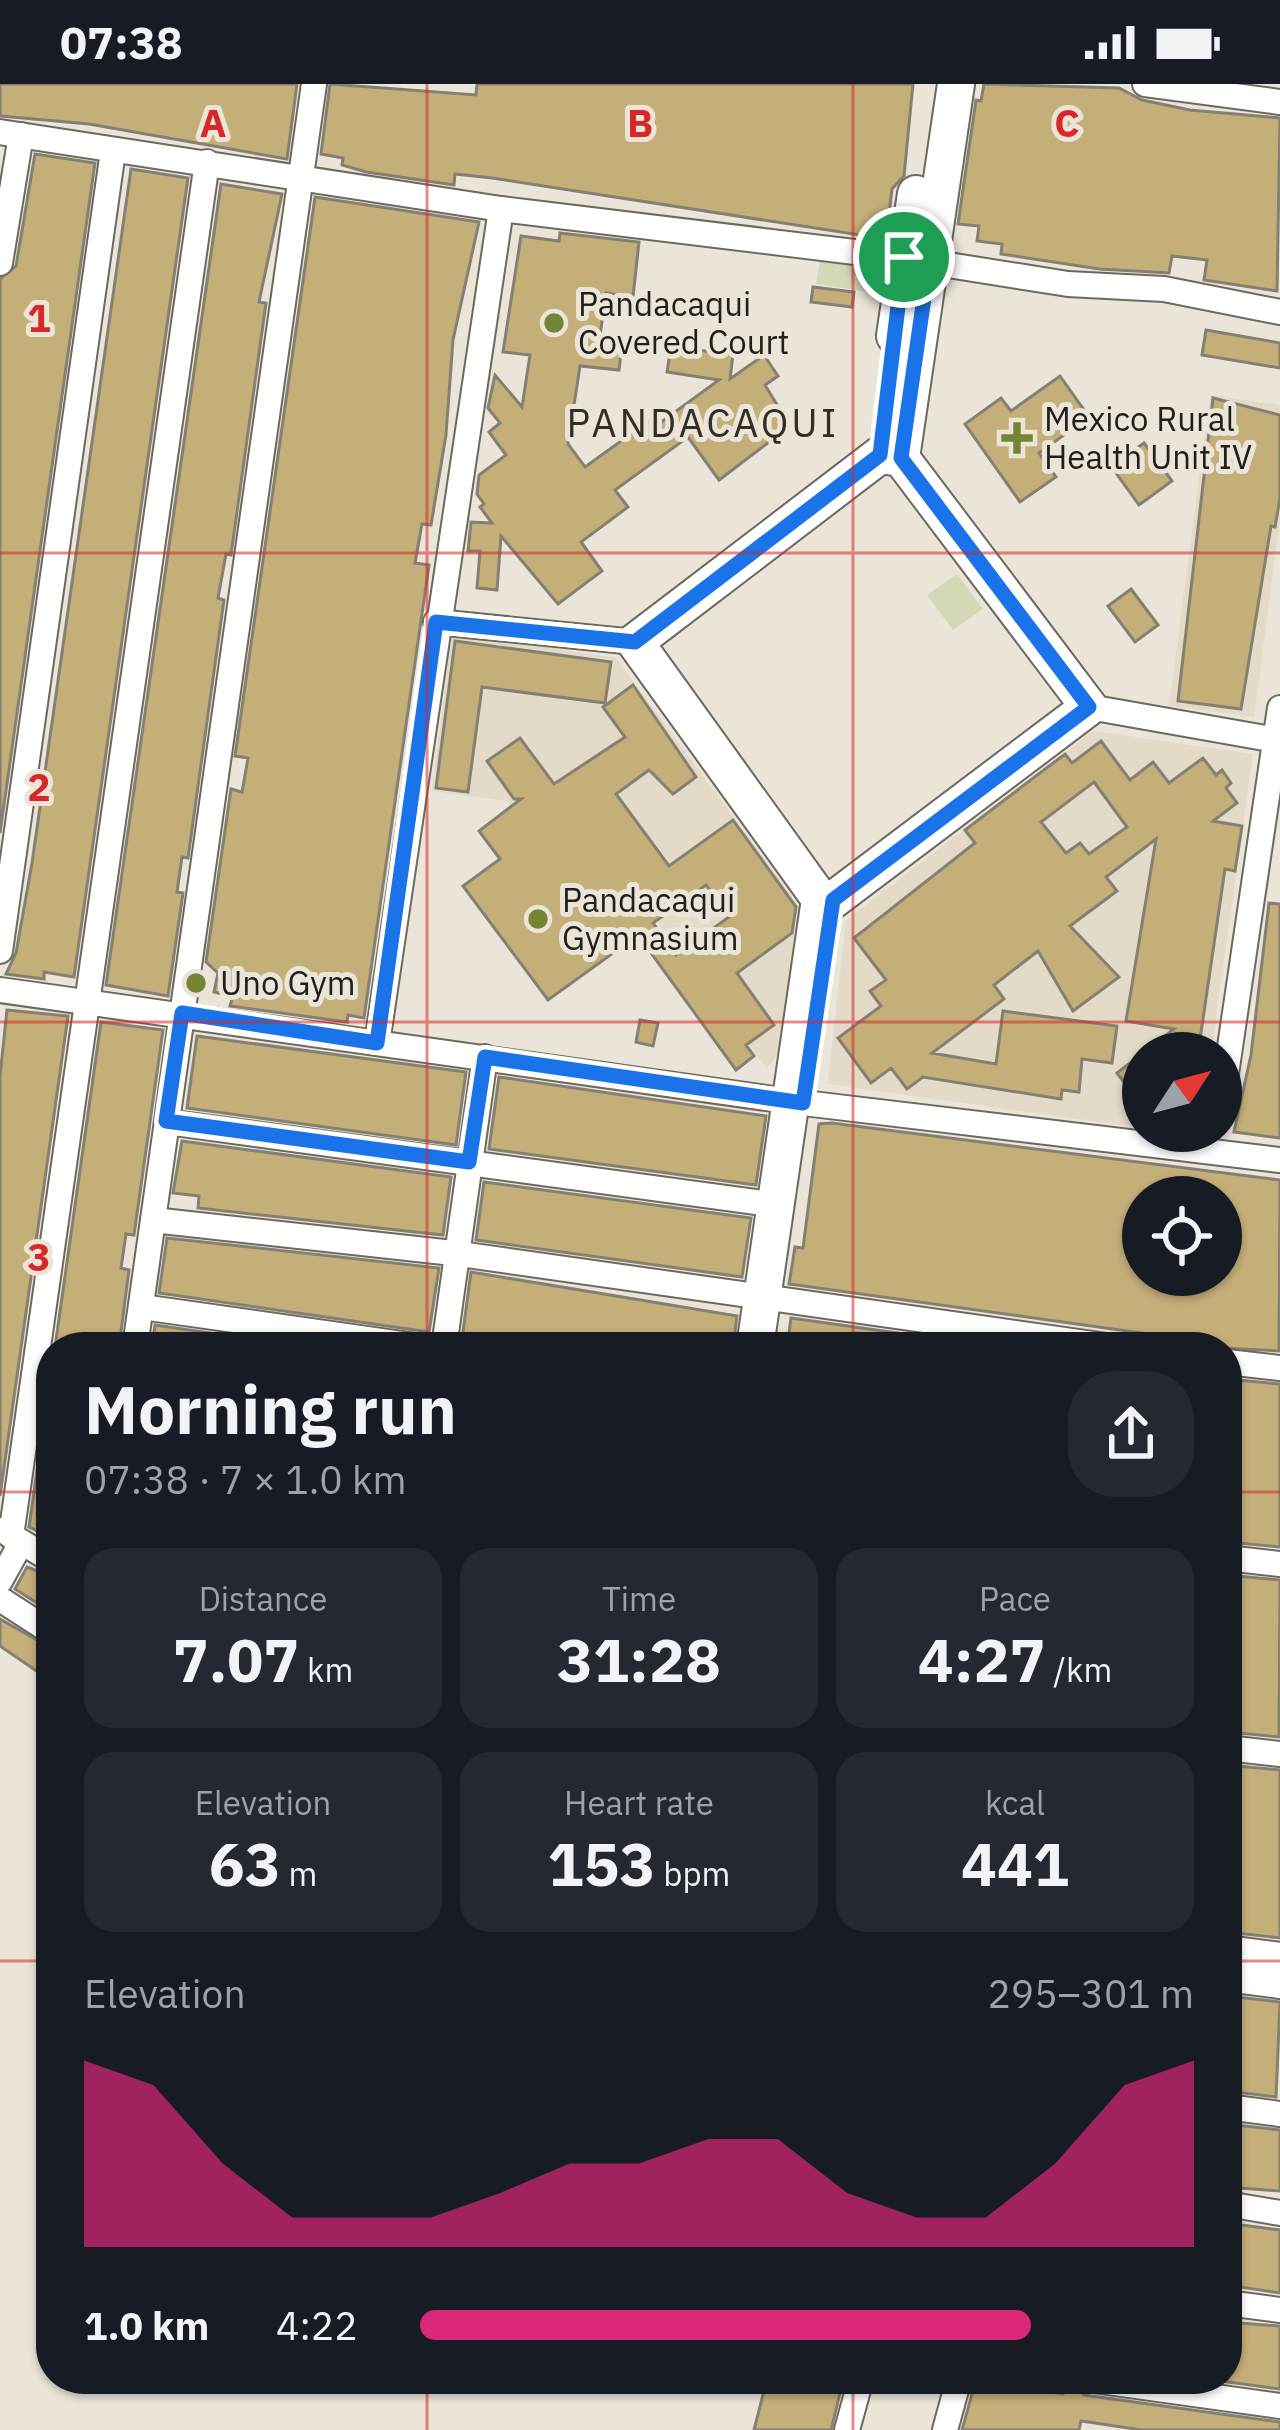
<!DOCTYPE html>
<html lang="en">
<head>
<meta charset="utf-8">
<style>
  body { margin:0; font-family:"IBM Plex Sans",sans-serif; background:#242831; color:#f1f3f6; height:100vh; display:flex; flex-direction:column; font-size:45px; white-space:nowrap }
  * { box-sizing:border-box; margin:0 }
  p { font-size:39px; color:#9ea1a6 }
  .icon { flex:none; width:66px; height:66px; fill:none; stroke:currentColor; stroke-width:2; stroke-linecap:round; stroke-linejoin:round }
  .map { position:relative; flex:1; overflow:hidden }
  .sheet { position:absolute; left:36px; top:1248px; width:1206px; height:1062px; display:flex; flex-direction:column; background:#171b24; border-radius:48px; box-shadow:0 3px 9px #0004 }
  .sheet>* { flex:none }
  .needle { width:78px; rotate:54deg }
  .fabs { position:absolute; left:1122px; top:948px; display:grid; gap:24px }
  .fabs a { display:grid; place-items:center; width:120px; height:120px; border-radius:50%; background:#171b24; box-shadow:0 3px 9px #0004; font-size:60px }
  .pin { position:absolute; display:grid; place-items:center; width:102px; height:102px; color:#fff; margin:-51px; border:6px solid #fff; border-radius:50%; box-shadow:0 3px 12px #0007 }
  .round { display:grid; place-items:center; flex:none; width:126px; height:126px; border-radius:48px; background:#242831 }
  .summary { display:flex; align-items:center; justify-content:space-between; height:204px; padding:0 48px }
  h1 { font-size:66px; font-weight:700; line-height:90px }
  .stats { display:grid; grid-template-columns:repeat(3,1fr); gap:18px; height:204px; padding:12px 48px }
  .stats div { display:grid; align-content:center; border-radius:30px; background:#242831; text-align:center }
  .stats b { font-size:60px; font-weight:700 }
  .stats small { font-size:33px; font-weight:400 }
  .stats p { font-size:33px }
  .chart { height:336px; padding:24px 48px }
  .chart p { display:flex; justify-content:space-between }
  .chart svg { width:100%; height:216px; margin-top:12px; fill:#db2777; opacity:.7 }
  ul { padding:0 48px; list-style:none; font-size:39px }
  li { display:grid; grid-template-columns:192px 144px 1fr; align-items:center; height:90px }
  li i { height:30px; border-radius:15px; background:#db2777 }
  .status { display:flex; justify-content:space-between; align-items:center; height:84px; padding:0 60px; background:#171b24; direction:ltr }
  .status svg { height:33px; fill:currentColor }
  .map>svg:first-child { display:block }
  .built { fill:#e3dbc7 }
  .green { fill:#d5d8b6 }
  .building { fill:#c5af79; stroke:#858074; stroke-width:3; fill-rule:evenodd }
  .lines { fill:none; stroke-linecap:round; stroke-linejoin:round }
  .street-casing { stroke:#6d695d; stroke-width:28 }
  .secondary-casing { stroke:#6d695d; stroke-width:40 }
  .street { stroke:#fff; stroke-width:24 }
  .secondary { stroke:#fff; stroke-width:36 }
  .route-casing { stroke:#fff; stroke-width:24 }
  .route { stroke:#1a73e8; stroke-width:15 }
  .grid { fill:none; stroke:#d62828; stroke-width:3; stroke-opacity:0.55 }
  .poi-dot { fill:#748636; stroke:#ebe5d9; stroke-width:4.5 }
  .labels { text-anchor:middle; stroke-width:10; stroke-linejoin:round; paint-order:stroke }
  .poi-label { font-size:33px; fill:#22201b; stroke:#ebe5d9; text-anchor:start }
  .quarter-label { font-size:39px; letter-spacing:3px; fill:#332f25; stroke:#ebe5d9 }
  .grid-label { font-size:39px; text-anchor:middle; font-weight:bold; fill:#d62828; stroke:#ebe5d9; stroke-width:10; stroke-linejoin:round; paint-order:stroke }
</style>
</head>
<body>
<div class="status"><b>07:38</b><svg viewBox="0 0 49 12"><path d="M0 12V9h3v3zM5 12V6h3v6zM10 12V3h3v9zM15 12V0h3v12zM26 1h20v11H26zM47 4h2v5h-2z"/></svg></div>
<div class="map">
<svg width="1280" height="2346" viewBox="0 0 1280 2346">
  <rect width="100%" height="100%" fill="#ebe5d9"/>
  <g class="built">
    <polygon points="1210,311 1280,321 1280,435 1254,633 1169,622"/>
    <polygon points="452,548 616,574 799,822 781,965 767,985 639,813 600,841 507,717 432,707"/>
    <polygon points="1093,647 1253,670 1211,969 1143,969 1143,1044 828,1000 846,836"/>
  </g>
  <g class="green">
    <polygon points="820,177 889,188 886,210 816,200"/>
    <polygon points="957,490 983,525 953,546 927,511"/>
  </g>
  <g class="building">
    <polygon points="0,0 297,0 287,75 89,40 0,32"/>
    <polygon points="330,0 476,11 477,0 913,0 904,92 892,105 886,155 492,94 455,90 454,101 366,88 342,81 343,74 321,70"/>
    <polygon points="984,0 1119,4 1142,16 1190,26 1280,34 1277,207 1204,196 1207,176 1172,172 1169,189 1099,185 1001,170 1002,160 977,157 979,142 958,140 976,16 981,17"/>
    <polygon points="35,70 95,79 0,749 0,195 16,182"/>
    <polygon points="131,85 188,94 74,893 44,888 44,895 6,890 16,869 32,779"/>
    <polygon points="221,100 282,110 259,218 266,219 231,471 226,470 218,514 224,516 188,774 182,773 177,808 183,809 168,912 106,901"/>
    <polygon points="315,113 479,138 453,256 446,351 431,441 422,440 415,479 429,481 364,934 348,931 347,938 230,922 233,912 214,908 218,889 206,878 231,705 242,708 248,674 235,672"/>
    <polygon points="560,149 639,158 633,213 606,209 598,266 621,269 619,286 580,282 568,360 585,383 649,337 653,344 719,296 667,288 671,262 733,271 730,295 764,271 778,292 765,301 790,342 719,396 688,353 615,406 628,423 581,458 602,487 558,520 501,452 497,506 477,504 480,467 468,467 471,438 492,439 480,423 484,420 477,410 479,391 506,371 489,348 500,339 488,324 495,291 522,323 530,271 503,268 521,152 559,157"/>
    <polygon points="813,203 854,208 852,223 811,218"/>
    <polygon points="1206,246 1280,259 1280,284 1202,271"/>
    <polygon points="1060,292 1089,333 1039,369 1056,393 1020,418 965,340 1001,314 1011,327"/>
    <polygon points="1213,314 1280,331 1280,414 1275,443 1271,442 1241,625 1178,617"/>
    <polygon points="1144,359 1172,397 1139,421 1111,382"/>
    <polygon points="1131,505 1158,541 1135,558 1108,522"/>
    <polygon points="455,557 611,578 605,619 482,603 468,708 436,704"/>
    <path d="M633,601L696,693L673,710L649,686L616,710L669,782L733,736L796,823L792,849L737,889L774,941L746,961L754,972L736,986L638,851L548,916L463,802L500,775L479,747L521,715H514L487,677L520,654L554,700L625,653L603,623ZM706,801L729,833L676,871L653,839Z"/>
    <path d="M1101,657L1130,696L1153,678L1169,699L1203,674L1216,691L1222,686L1231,699L1226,704L1237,719L1213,737L1242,742L1235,787L1225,785L1198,969H1143V1002L1133,1010L1117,989L1174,945L1126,937L1156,755L1106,793L1117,807L1070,842L1119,893L1073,927L1038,867L994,901L1004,915L932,969L996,980L1003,927L1117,942L1112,979L1082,975L1079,1008L1062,1006L1061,1015L923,993L907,1005L891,984L871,999L838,954L881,922L870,907L886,896L854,854L975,759L965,746L1065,670L1072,679ZM1094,698L1127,743L1089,770L1080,759L1066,769L1041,738Z"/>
    <polygon points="1269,819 1280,820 1280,1054 1234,1048 1251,971"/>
    <polygon points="7,926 68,932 0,1412 0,992"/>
    <polygon points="640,936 658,939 653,962 636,958"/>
    <polygon points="101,938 163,946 134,1151 126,1150 121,1184 129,1186 119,1263 55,1263"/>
    <polygon points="197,952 466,988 456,1061 187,1024"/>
    <polygon points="499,993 766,1032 756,1101 489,1065"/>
    <path d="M832,1039L1280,1096L1279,1267L1206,1263V1258L789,1200L795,1163L803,1164L819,1040ZM1143,1113H1221V1191H1143Z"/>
    <polygon points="182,1057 451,1093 443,1151 198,1124 199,1112 173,1109"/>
    <polygon points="484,1098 751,1134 742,1193 476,1156"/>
    <polygon points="167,1154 439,1184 429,1248 159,1209"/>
    <polygon points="471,1188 737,1232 733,1263 461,1263"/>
    <polygon points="791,1234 997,1263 787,1263"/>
    <polygon points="155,1241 306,1263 152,1263"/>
    <polygon points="51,1288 51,1453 29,1443"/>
    <polygon points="1227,1295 1280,1300 1280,1463 1227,1458"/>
    <polygon points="27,1483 51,1492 51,1528 15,1505"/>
    <polygon points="1227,1491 1280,1496 1279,1653 1227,1648"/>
    <polygon points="0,1535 51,1564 51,1597 0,1562"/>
    <polygon points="1227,1681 1280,1686 1280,1854 1227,1848"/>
    <polygon points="1228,1912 1280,1918 1276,2013 1227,2007 1232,1940 1227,1940"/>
    <polygon points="1227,2040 1280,2046 1280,2107 1227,2103"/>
    <polygon points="1227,2139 1280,2146 1280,2209 1227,2201"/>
    <polygon points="1227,2238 1280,2242 1280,2305 1206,2295 1227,2295"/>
    <polygon points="767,2295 843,2297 831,2346 754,2346"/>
    <polygon points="1002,2295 1032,2295 1030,2304 1063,2310 1064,2298 1070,2299 1084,2311 1280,2338 1280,2346 1142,2346 1081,2337 1079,2346 962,2346 975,2299 1001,2303"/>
  </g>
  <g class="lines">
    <g class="street-casing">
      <g id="street">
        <polyline points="1145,0 1280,18"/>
        <polyline points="0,48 501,125 904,174 1068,200 1164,205 1280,228"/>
        <polyline points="0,179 21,51"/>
        <polyline points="436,538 635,558"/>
        <polyline points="1089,623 1276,656"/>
        <polyline points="0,867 113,67"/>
        <polyline points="0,906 787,1017 1280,1076"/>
        <polyline points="377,959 501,125"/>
        <polyline points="1221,1024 1280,624"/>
        <polyline points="167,1038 771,1120"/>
        <polyline points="153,1136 453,1169 1114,1263"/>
        <polyline points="142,1223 423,1263"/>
        <polyline points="135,1263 314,0"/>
        <polyline points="444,1263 485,973"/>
        <polyline points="1227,1278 1280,1284"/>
        <polyline points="2,1446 51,1476"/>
        <polyline points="11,1452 207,78"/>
        <polyline points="1227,1474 1280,1480"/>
        <polyline points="0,1497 21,1459"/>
        <polyline points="0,1515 51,1548"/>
        <polyline points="1227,1664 1280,1670"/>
        <polyline points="1227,1895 1280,1902"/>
        <polyline points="1227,2023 1280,2030"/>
        <polyline points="1227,2120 1280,2129"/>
        <polyline points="1227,2219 1280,2226"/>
        <polyline points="1086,2295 1280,2322"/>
        <polyline points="847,2346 861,2295"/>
        <polyline points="945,2346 959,2295"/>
      </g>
    </g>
    <g class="secondary-casing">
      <g id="secondary">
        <polyline points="895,252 916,110"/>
        <polygon points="880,371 901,374 1089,623 833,816 820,815 635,558"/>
        <polyline points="901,374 956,0"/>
        <polyline points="755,1263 820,815"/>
        <polyline points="1227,1870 1280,1877"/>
      </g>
    </g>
    <use href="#street" class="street"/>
    <use href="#secondary" class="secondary"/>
  </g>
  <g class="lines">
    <g class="route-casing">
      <polygon id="route" points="904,173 929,179 901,374 1089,623 833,816 803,1019 485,973 469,1078 166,1037 182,929 377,959 436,538 635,558 880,371"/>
    </g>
    <use href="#route" class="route"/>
  </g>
  <path class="grid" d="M427,0V1263M853,0V1263M0,469H1280M0,938H1280M0,1408H51M1227,1408H1280M0,1877H51M1227,1877H1280M427,2295V2346M853,2295V2346"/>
  <g class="poi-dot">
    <circle cx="554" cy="239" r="12"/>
    <path d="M1011 336h12v12h12v12h-12v12h-12v-12h-12v-12h12z"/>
    <circle cx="538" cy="835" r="12"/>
    <circle cx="196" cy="899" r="12"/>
  </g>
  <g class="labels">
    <g class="poi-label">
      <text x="578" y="232">Pandacaqui<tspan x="578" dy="38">Covered Court</tspan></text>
      <text x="1044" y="347">Mexico Rural<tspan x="1044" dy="38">Health Unit IV</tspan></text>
      <text x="562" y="828">Pandacaqui<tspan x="562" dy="38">Gymnasium</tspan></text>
      <text x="220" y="911">Uno Gym</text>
    </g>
    <g class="quarter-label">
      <text x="703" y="353">PANDACAQUI</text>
    </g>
  </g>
  <g class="grid-label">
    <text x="213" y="53">A</text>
    <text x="640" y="53">B</text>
    <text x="1067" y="53">C</text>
    <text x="39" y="248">1</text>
    <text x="39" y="717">2</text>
    <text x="39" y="1187">3</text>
  </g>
</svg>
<div class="fabs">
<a><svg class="needle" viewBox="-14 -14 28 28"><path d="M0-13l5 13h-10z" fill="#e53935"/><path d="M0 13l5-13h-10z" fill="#9ea1a6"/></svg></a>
<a><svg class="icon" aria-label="locate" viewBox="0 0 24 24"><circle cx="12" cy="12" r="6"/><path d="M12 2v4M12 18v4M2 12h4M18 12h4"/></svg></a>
</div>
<div class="pin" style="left:904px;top:173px;background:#1e9e55"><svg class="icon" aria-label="arrive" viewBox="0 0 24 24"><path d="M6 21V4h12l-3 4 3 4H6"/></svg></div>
<section class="sheet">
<div class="summary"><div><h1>Morning run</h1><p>07:38 · 7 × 1.0 km</p></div><a class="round"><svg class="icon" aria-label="share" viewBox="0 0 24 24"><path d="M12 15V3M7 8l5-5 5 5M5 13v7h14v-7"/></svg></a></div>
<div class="stats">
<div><p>Distance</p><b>7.07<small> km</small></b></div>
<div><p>Time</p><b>31:28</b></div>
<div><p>Pace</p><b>4:27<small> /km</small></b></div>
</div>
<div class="stats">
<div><p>Elevation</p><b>63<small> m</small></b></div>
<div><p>Heart rate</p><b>153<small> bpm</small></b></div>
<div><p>kcal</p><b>441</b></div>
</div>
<div class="chart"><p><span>Elevation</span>295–301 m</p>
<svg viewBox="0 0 160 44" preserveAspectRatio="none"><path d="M0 44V6L10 11L20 27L30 38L40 38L50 38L60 33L70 27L80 27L90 22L100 22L110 33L120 38L130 38L140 27L150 11L160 6V44z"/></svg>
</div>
<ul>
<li><b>1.0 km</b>4:22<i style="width:79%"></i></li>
</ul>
</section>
</div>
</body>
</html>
